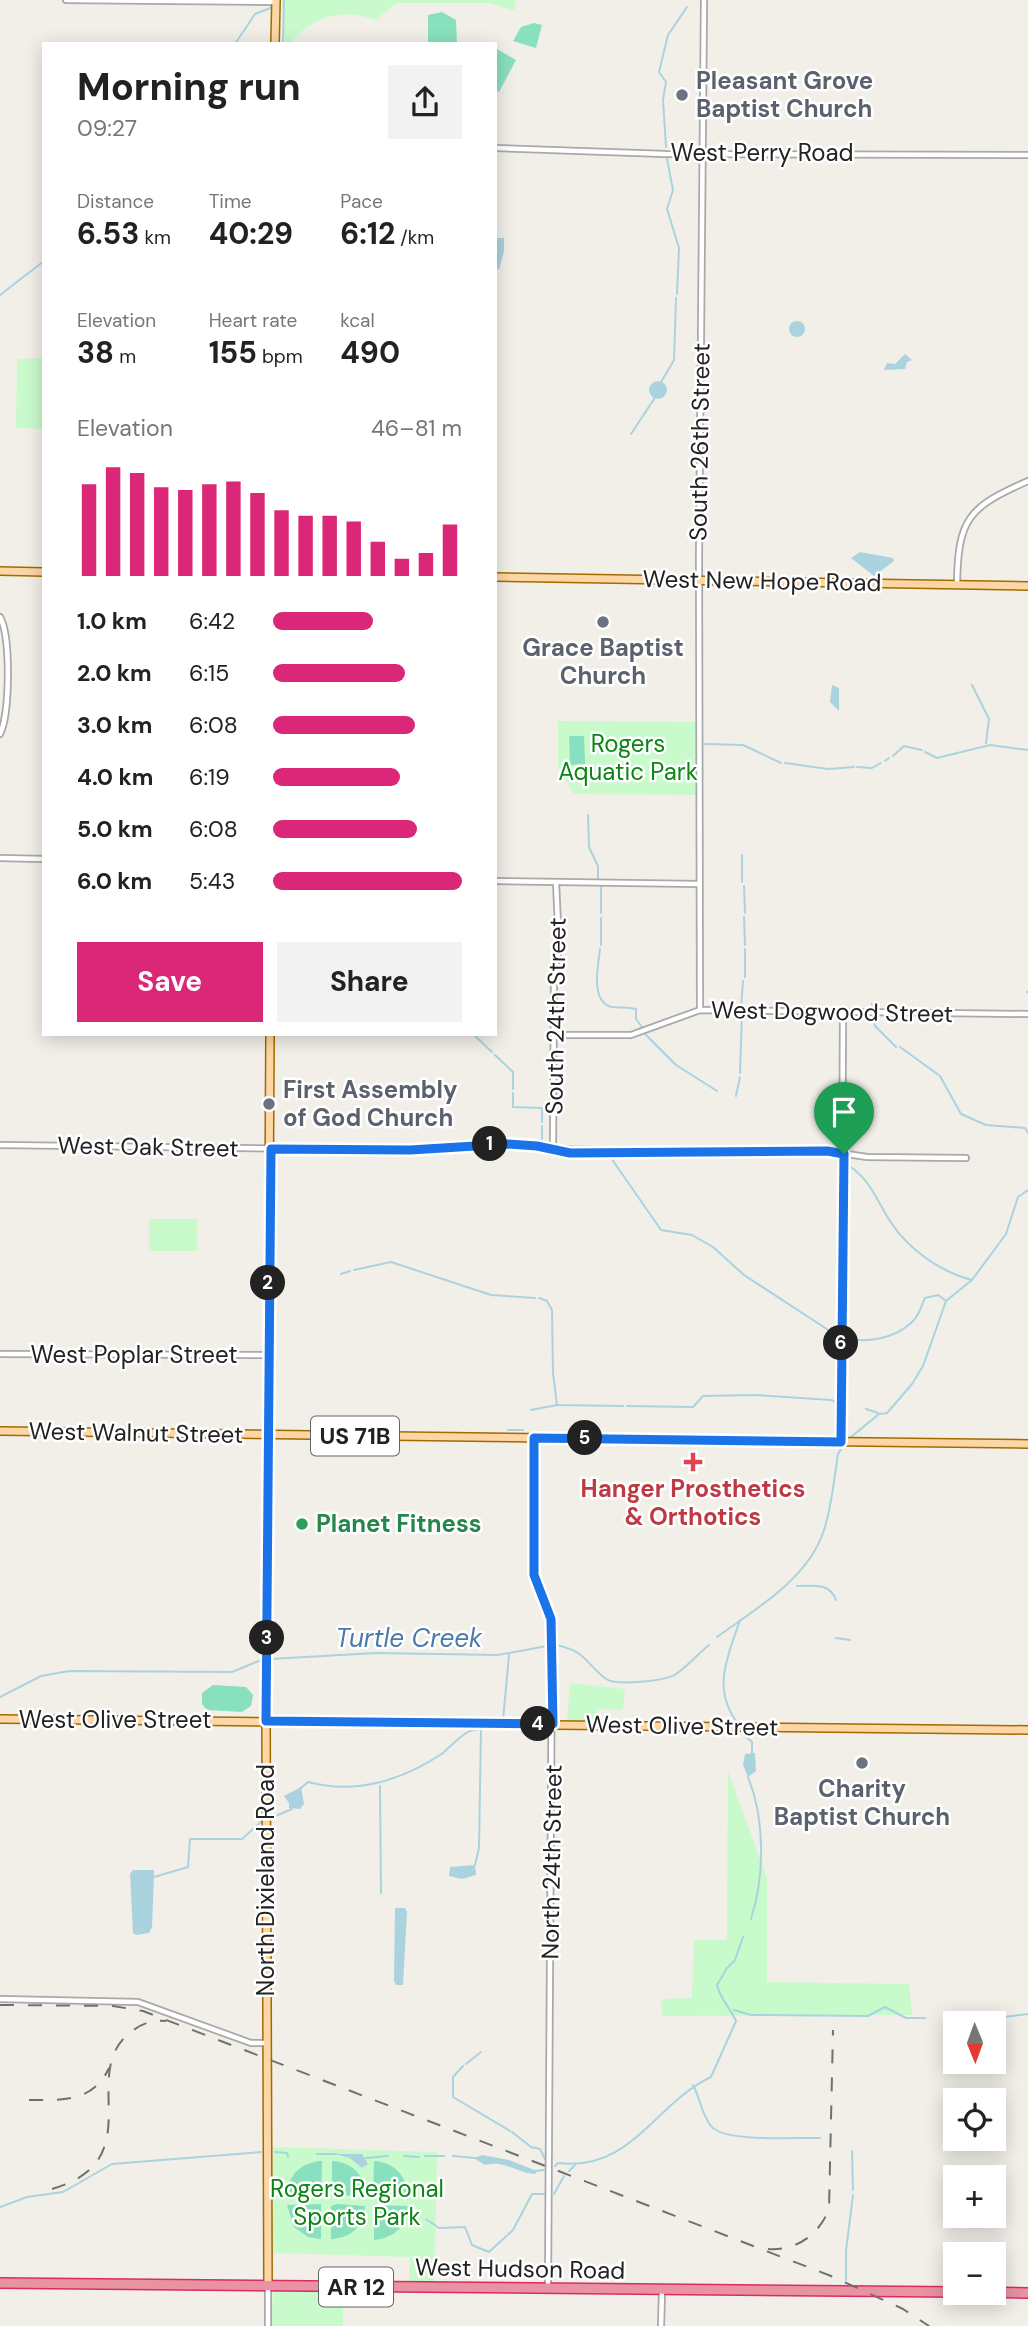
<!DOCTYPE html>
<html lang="en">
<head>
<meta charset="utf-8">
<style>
  body { margin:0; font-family:"DM Sans",sans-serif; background:#f2f2f2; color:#222; height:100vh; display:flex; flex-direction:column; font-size:26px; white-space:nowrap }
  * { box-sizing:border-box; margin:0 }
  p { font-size:23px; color:#767676 }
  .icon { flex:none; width:38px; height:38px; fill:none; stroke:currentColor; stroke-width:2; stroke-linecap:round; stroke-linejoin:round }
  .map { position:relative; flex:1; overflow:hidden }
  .side { position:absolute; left:42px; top:42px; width:455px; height:994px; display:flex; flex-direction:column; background:#fff; border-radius:0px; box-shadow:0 4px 18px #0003 }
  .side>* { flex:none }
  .needle { width:46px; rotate:179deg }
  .buttons { position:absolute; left:943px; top:2011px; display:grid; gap:14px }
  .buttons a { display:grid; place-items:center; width:63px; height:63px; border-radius:0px; background:#fff; box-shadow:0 4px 18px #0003; font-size:35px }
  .pin { position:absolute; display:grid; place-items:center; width:60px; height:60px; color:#fff; margin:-72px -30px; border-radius:50% 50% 50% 0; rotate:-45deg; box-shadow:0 0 7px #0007 }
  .pin .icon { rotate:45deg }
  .km { position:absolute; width:35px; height:35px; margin:-18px; border-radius:50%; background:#222; color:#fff; font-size:19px; line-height:35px; text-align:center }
  .round { display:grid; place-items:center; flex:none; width:74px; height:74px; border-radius:0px; background:#f2f2f2 }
  .headline { display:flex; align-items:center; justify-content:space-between; height:119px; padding:0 35px }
  h1 { font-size:38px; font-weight:700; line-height:52px }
  .stats { display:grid; grid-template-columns:repeat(3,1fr); gap:10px; height:119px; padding:7px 35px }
  .stats div { display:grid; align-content:center }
  .stats b { font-size:30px; font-weight:700 }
  .stats small { font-size:19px; font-weight:400 }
  .stats p { font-size:19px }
  .chart { height:196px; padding:14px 35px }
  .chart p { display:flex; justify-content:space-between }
  .chart svg { width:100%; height:126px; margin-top:7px; stroke:#db2777; stroke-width:6 }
  .action { display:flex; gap:14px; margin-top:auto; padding:14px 35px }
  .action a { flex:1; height:80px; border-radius:0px; background:#db2777; color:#fff; font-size:28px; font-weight:700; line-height:80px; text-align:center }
  .action a+a { background:#f2f2f2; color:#222 }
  ul { padding:0 35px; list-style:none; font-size:23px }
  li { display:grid; grid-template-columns:112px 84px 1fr; align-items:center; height:52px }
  li i { height:18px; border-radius:9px; background:#db2777 }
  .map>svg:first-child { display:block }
  .park { fill:#c8facc }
  .pitch { fill:#88e0be }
  .water { fill:#aad3df }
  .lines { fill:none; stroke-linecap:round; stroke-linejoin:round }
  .stream { stroke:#aad3df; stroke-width:2 }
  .minor-casing { stroke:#a9a9a9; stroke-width:8 }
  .major-casing { stroke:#a06b00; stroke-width:10 }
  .highway-casing { stroke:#dc2a67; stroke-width:12 }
  .minor { stroke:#fff; stroke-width:4.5 }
  .major { stroke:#fcd6a4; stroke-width:7 }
  .highway { stroke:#e892a2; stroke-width:9 }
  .rail { stroke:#707070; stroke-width:2; stroke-dasharray:14 14; stroke-linecap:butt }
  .route-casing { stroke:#fff; stroke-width:14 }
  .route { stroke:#1a73e8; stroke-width:9 }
  .worship-dot { fill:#6b7280; stroke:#fff; stroke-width:2.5 }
  .health-dot { fill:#e0444e; stroke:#fff; stroke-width:2.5 }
  .leisure-dot { fill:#2e9e5b; stroke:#fff; stroke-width:2.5 }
  .labels { text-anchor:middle; stroke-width:5; stroke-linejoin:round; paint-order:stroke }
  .shield { fill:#fff; stroke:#646464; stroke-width:2 }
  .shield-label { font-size:23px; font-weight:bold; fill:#222 }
  .worship-label { font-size:24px; font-weight:bold; fill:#5b616d; stroke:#fff; text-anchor:start }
  .street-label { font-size:24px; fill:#222; stroke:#fff }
  .park-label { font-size:24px; fill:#0c8416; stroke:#fff }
  .health-label { font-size:24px; font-weight:bold; fill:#be3a42; stroke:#fff }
  .leisure-label { font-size:24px; font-weight:bold; fill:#27864d; stroke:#fff; text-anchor:start }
  .water-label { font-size:26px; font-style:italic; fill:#4a7aab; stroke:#fff }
</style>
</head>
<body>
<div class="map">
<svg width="1028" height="2326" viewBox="0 0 1028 2326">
  <rect width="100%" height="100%" fill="#f2efe9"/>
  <g class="park">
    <path d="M282,0H515V11L490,3H396L376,20C343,8 313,15 290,44H285Z"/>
    <polygon points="44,358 44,429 16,428 17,359"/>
    <polygon points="558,721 697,722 697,795 574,794 558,766"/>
    <rect x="149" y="1219" width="48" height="32"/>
    <polygon points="570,1683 625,1689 623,1710 600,1709 596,1713 595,1722 567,1722"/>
    <polygon points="728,1771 767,1878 767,1982 909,1984 912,2015 662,2016 661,1999 692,1998 694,1940 727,1940"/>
    <polygon points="273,2147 437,2152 434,2283 409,2284 410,2257 272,2253"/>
    <polygon points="273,2291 343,2292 343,2326 271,2326"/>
  </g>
  <g class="pitch">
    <polygon points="442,12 456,20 457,44 428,44 428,15"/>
    <polygon points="534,23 542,25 536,48 513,41 521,27"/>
    <polygon points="495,48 516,60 499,92 495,90"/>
    <polygon points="569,736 584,736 585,764 570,765"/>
    <polygon points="213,1685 246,1687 253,1695 251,1706 242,1712 207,1710 202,1704 202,1693"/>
    <path d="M322,2161L321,2196L287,2195C288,2175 301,2162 322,2161Z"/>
    <path d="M332,2161C352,2162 365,2175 366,2195L332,2196Z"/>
    <path d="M374,2161C394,2162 407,2176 408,2196L373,2195Z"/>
    <polygon points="321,2204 321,2239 308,2237 294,2227 287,2205"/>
    <path d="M337,2204L365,2206C364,2226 351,2238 331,2239V2206Z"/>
    <path d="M374,2205L408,2206C406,2227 394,2238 374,2240Z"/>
  </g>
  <g class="water">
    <polygon points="496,238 504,238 504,251 499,270 495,266"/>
    <circle cx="797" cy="329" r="8"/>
    <polygon points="905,354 912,360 907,362 905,369 884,370 887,363 895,364"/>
    <circle cx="658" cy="390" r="9"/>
    <polygon points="860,552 893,558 894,561 874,576 851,558"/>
    <polygon points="832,685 839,688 839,711 830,702"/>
    <polygon points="755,1753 756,1771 748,1777 743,1765 745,1754"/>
    <polygon points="301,1787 304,1804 300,1809 289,1808 289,1803 284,1796"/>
    <polygon points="475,1865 476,1875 462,1879 449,1876 450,1867"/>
    <polygon points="133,1870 154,1870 154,1877 152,1927 149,1933 136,1935 133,1933 130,1874"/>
    <polygon points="395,1908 405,1908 407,1912 403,1985 396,1985 394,1981"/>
    <polygon points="335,2154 362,2154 368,2164 362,2168 350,2158"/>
    <path d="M482,2155L509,2160L537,2171L535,2174C517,2173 505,2160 485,2165L474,2158Z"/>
  </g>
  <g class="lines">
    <g class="stream">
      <polyline points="235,44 255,14 273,7"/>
      <polyline points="283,44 284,0"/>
      <polyline points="666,147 663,100 666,82 659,72 668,35 687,7"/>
      <polyline points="667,159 673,190 667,209 679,248 677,294"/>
      <polyline points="0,295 44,261"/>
      <polyline points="660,384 674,360 676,298"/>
      <polyline points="631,434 656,396"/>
      <polyline points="972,685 989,719 986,743"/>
      <polyline points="705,744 743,745 781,763"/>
      <polyline points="925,752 937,758 990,745 1028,750"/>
      <polyline points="893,756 904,746 922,750"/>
      <polyline points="885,761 889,758"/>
      <polyline points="785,763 828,769 854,767"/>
      <polyline points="857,767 872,768 881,763"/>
      <polyline points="588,815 589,847 598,866 598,880"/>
      <polyline points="742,882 742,855"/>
      <polyline points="601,885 601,913"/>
      <polyline points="744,886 745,913"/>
      <polyline points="744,917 745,945"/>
      <polyline points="601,945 601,918"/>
      <path d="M600,949C598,966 590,1002 612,1007C620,1008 628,1007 636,1009V1019L642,1027"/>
      <polyline points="745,949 745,977"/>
      <polyline points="1027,992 1028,992"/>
      <polyline points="872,1004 873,1010"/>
      <polyline points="741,1007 743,981"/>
      <polyline points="874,1017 875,1026 896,1047"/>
      <polyline points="644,1033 676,1065 717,1091"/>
      <polyline points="473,1034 492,1052"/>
      <polyline points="900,1047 940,1076 961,1114 986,1125 1025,1128 1028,1133"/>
      <polyline points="495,1055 513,1072 513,1089"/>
      <polyline points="740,1073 742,1013"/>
      <polyline points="513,1093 513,1107 542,1108 542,1122"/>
      <polyline points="736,1096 740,1077"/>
      <polyline points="542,1126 542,1142 552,1144"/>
      <polyline points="559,1146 599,1147 607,1150"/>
      <polyline points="823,1154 840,1158"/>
      <polyline points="609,1155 661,1230 692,1235 713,1247 744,1275 839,1337"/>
      <path d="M849,1166C870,1179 877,1201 890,1221C908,1249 940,1272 972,1280"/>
      <polyline points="354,1270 391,1262 491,1295 535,1298"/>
      <polyline points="341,1274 350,1271"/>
      <polyline points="539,1298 547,1301 552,1310 553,1373 557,1405 623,1406"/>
      <path d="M844,1338C866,1344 896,1338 912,1322C919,1316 921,1306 925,1298L938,1295L945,1300"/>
      <polyline points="627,1406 693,1407 703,1396 756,1395 832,1400 839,1405"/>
      <polyline points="866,1409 878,1413"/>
      <polyline points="531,1410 557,1405"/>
      <polyline points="508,1430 523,1430"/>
      <polyline points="851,1437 879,1414 887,1413 912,1384 923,1366 946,1301 972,1280 1006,1234 1018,1197 1028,1190"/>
      <path d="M797,1586C812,1586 830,1582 836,1600"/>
      <path d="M717,1637C756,1609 809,1578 824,1530C832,1506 834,1479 838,1454L843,1446"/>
      <polyline points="836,1638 850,1640"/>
      <path d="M557,1645C587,1652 585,1663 606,1679C616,1686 666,1681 676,1674C688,1666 698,1654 709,1645"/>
      <polyline points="270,1659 376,1653 498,1655 547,1646"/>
      <polyline points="0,1697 41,1676 69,1671 232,1672 261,1660"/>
      <polyline points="503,1720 509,1655"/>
      <path d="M736,1721C712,1687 728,1656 740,1620"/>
      <polyline points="742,1733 752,1742 752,1754"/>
      <path d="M748,1777C765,1819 765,1875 751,1919"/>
      <polyline points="380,1786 381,1893"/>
      <path d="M301,1788L308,1782C356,1795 403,1780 443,1753C451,1746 459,1737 468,1732C475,1728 486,1730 495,1728"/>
      <polyline points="271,1818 292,1809"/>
      <polyline points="475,1865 479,1848 481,1730"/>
      <polyline points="154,1877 188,1867 190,1839 242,1839 263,1820"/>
      <polyline points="726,1969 735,1960 743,1937"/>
      <polyline points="734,2010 751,2015 868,2016 885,2007 906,2018 925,2018"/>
      <polyline points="951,2016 997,2018 1028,2014"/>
      <polyline points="466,2064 481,2052"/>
      <polyline points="463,2066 453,2077 453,2097 510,2131"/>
      <path d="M693,2085C700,2098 702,2115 711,2126C724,2143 798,2137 820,2138"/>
      <polyline points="512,2132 531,2147 540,2149 545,2159"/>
      <polyline points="852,2151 853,2190"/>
      <polyline points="275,2152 287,2153 288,2157"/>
      <polyline points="317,2154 336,2154"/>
      <polyline points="404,2156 419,2157"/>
      <polyline points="425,2156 444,2156"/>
      <polyline points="453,2156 475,2158"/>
      <polyline points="366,2158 388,2156"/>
      <path d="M555,2166L558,2163C631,2172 654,2104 711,2077L736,2021C730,2007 720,1999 717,1985L726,1970"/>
      <polyline points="535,2171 544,2170"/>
      <polyline points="569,2171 575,2165"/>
      <polyline points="554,2194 564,2176"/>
      <polyline points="0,2207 27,2197 63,2192 112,2164 261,2152"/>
      <polyline points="426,2219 439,2228 465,2227 472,2245 489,2252 513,2230 532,2194 545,2194"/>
      <polyline points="846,2280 846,2251 853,2195"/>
    </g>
    <g class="minor-casing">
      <g id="minor">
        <polyline points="66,0 276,2"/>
        <polyline points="495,148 665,154 1028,155"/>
        <path d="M957,584C958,518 969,507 1028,481"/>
        <path d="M0,617C11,636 10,714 0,734"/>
        <polyline points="0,858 44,859"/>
        <polyline points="495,881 699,884"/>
        <polyline points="700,1010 699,557 704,0"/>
        <polyline points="556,1035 631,1035 700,1010 1028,1014"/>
        <polyline points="0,1145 394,1150 508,1145 537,1146 570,1153 827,1151 867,1157 966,1158"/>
        <polyline points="553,1150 554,975 559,947 556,882"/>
        <polyline points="0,1354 268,1355"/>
        <polyline points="534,1439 535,1575 552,1629 548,2288"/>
        <polyline points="841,1442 843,1012"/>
        <polyline points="0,1999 138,2002 251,2043 267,2043"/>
        <polyline points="268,2287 268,2326"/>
        <polyline points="661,2326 662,2291"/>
      </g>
    </g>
    <g class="major-casing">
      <g id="major">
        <polyline points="275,44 276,0"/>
        <polyline points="0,571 44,572"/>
        <polyline points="495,577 1028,586"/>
        <polyline points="0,1431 1028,1444"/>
        <polyline points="0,1719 1028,1730"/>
        <polyline points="268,2286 266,1721 270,1034"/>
      </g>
    </g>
    <g class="highway-casing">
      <g id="highway">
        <polyline points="0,2283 956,2292"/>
        <polyline points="980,2292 1028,2293"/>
      </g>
    </g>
    <use href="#minor" class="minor"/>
    <use href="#major" class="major"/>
    <use href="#highway" class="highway"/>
    <g class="rail">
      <polyline points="0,2005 113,2006 143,2011 831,2276 903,2309 929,2326"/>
      <path d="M29,2100C61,2100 93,2103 109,2068"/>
      <path d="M52,2189C153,2160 76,2073 131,2032C142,2023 152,2020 166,2021"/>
      <path d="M768,2249C796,2251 819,2235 829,2209L833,2030"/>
    </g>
  </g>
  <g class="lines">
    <g class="route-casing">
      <polygon id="route" points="508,1144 537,1146 570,1153 827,1151 844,1154 841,1442 534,1438 534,1575 551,1619 553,1724 266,1721 271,1149 410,1150"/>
    </g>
    <use href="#route" class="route"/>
  </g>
  <g class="worship-dot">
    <circle cx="682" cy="95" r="7"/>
    <circle cx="603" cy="622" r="7"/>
    <circle cx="269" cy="1104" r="7"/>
    <circle cx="862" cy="1763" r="7"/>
  </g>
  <path class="health-dot" d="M689.5 1451.5h7v7h7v7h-7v7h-7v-7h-7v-7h7z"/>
  <circle class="leisure-dot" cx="302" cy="1524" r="7"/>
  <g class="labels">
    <g class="shield">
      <rect x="311" y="1416.5" width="88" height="39" rx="5"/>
      <rect x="319" y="2267.5" width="74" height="39" rx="5"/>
    </g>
    <g class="shield-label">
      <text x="355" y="1444">US 71B</text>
      <text x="356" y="2295">AR 12</text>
    </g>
    <g class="worship-label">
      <text x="696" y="89">Pleasant Grove<tspan x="696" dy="28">Baptist Church</tspan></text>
      <text x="603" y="656" text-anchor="middle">Grace Baptist<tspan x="603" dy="28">Church</tspan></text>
      <text x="283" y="1098">First Assembly<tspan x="283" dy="28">of God Church</tspan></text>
      <text x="862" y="1797" text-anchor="middle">Charity<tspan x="862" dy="28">Baptist Church</tspan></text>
    </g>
    <g class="street-label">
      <text x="762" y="161">West Perry Road</text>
      <text transform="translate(700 442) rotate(-89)" y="8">South 26th Street</text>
      <text transform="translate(762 581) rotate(1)" y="8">West New Hope Road</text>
      <text transform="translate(832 1012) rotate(1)" y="8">West Dogwood Street</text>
      <text transform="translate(556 1016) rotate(-89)" y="8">South 24th Street</text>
      <text transform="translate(148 1147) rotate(1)" y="8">West Oak Street</text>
      <text x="134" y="1363">West Poplar Street</text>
      <text transform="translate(136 1433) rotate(1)" y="8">West Walnut Street</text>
      <text x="115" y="1728">West Olive Street</text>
      <text transform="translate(682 1726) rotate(1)" y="8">West Olive Street</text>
      <text transform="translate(552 1862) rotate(-89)" y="8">North 24th Street</text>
      <text transform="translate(266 1880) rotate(-90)" y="8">North Dixieland Road</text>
      <text transform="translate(520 2269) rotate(1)" y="8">West Hudson Road</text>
    </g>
    <g class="park-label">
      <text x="628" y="752">Rogers<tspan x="628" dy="28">Aquatic Park</tspan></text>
      <text x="357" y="2197">Rogers Regional<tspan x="357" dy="28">Sports Park</tspan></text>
    </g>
    <g class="health-label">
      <text x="693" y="1497">Hanger Prosthetics<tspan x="693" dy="28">&amp; Orthotics</tspan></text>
    </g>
    <g class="leisure-label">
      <text x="316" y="1532">Planet Fitness</text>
    </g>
    <g class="water-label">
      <text x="409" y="1647">Turtle Creek</text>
    </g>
  </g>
</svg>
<div class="buttons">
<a><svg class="needle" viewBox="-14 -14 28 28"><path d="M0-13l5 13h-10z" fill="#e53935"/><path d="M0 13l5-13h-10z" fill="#767676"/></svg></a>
<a><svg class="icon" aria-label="locate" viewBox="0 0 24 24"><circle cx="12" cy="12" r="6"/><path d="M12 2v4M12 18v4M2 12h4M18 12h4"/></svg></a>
<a>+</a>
<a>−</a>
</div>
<div class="pin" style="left:844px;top:1154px;background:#1e9e55"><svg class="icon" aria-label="arrive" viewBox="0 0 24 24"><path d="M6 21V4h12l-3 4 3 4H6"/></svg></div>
<b class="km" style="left:490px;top:1144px">1</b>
<b class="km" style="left:268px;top:1283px">2</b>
<b class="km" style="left:267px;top:1638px">3</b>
<b class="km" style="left:538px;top:1724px">4</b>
<b class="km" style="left:585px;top:1438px">5</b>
<b class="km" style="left:841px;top:1343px">6</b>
<section class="side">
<div class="headline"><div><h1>Morning run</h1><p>09:27</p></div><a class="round"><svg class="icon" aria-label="share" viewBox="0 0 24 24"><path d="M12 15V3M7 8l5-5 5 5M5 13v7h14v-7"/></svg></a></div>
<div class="stats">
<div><p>Distance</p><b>6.53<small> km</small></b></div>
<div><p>Time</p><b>40:29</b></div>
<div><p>Pace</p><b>6:12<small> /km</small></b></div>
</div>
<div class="stats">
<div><p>Elevation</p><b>38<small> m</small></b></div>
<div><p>Heart rate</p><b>155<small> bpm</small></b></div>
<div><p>kcal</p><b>490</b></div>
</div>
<div class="chart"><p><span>Elevation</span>46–81 m</p>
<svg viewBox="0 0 160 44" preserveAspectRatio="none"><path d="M5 44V12M15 44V6M25 44V8M35 44V13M45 44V14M55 44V12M65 44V11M75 44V15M85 44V21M95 44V23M105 44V23M115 44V25M125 44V32M135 44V38M145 44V36M155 44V26"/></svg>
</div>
<ul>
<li><b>1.0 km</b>6:42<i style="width:53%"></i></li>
<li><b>2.0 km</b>6:15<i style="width:70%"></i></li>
<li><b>3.0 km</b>6:08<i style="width:75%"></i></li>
<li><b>4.0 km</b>6:19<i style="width:67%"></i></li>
<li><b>5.0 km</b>6:08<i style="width:76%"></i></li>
<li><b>6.0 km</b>5:43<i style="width:100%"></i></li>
</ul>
<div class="action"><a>Save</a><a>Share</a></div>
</section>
</div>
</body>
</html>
